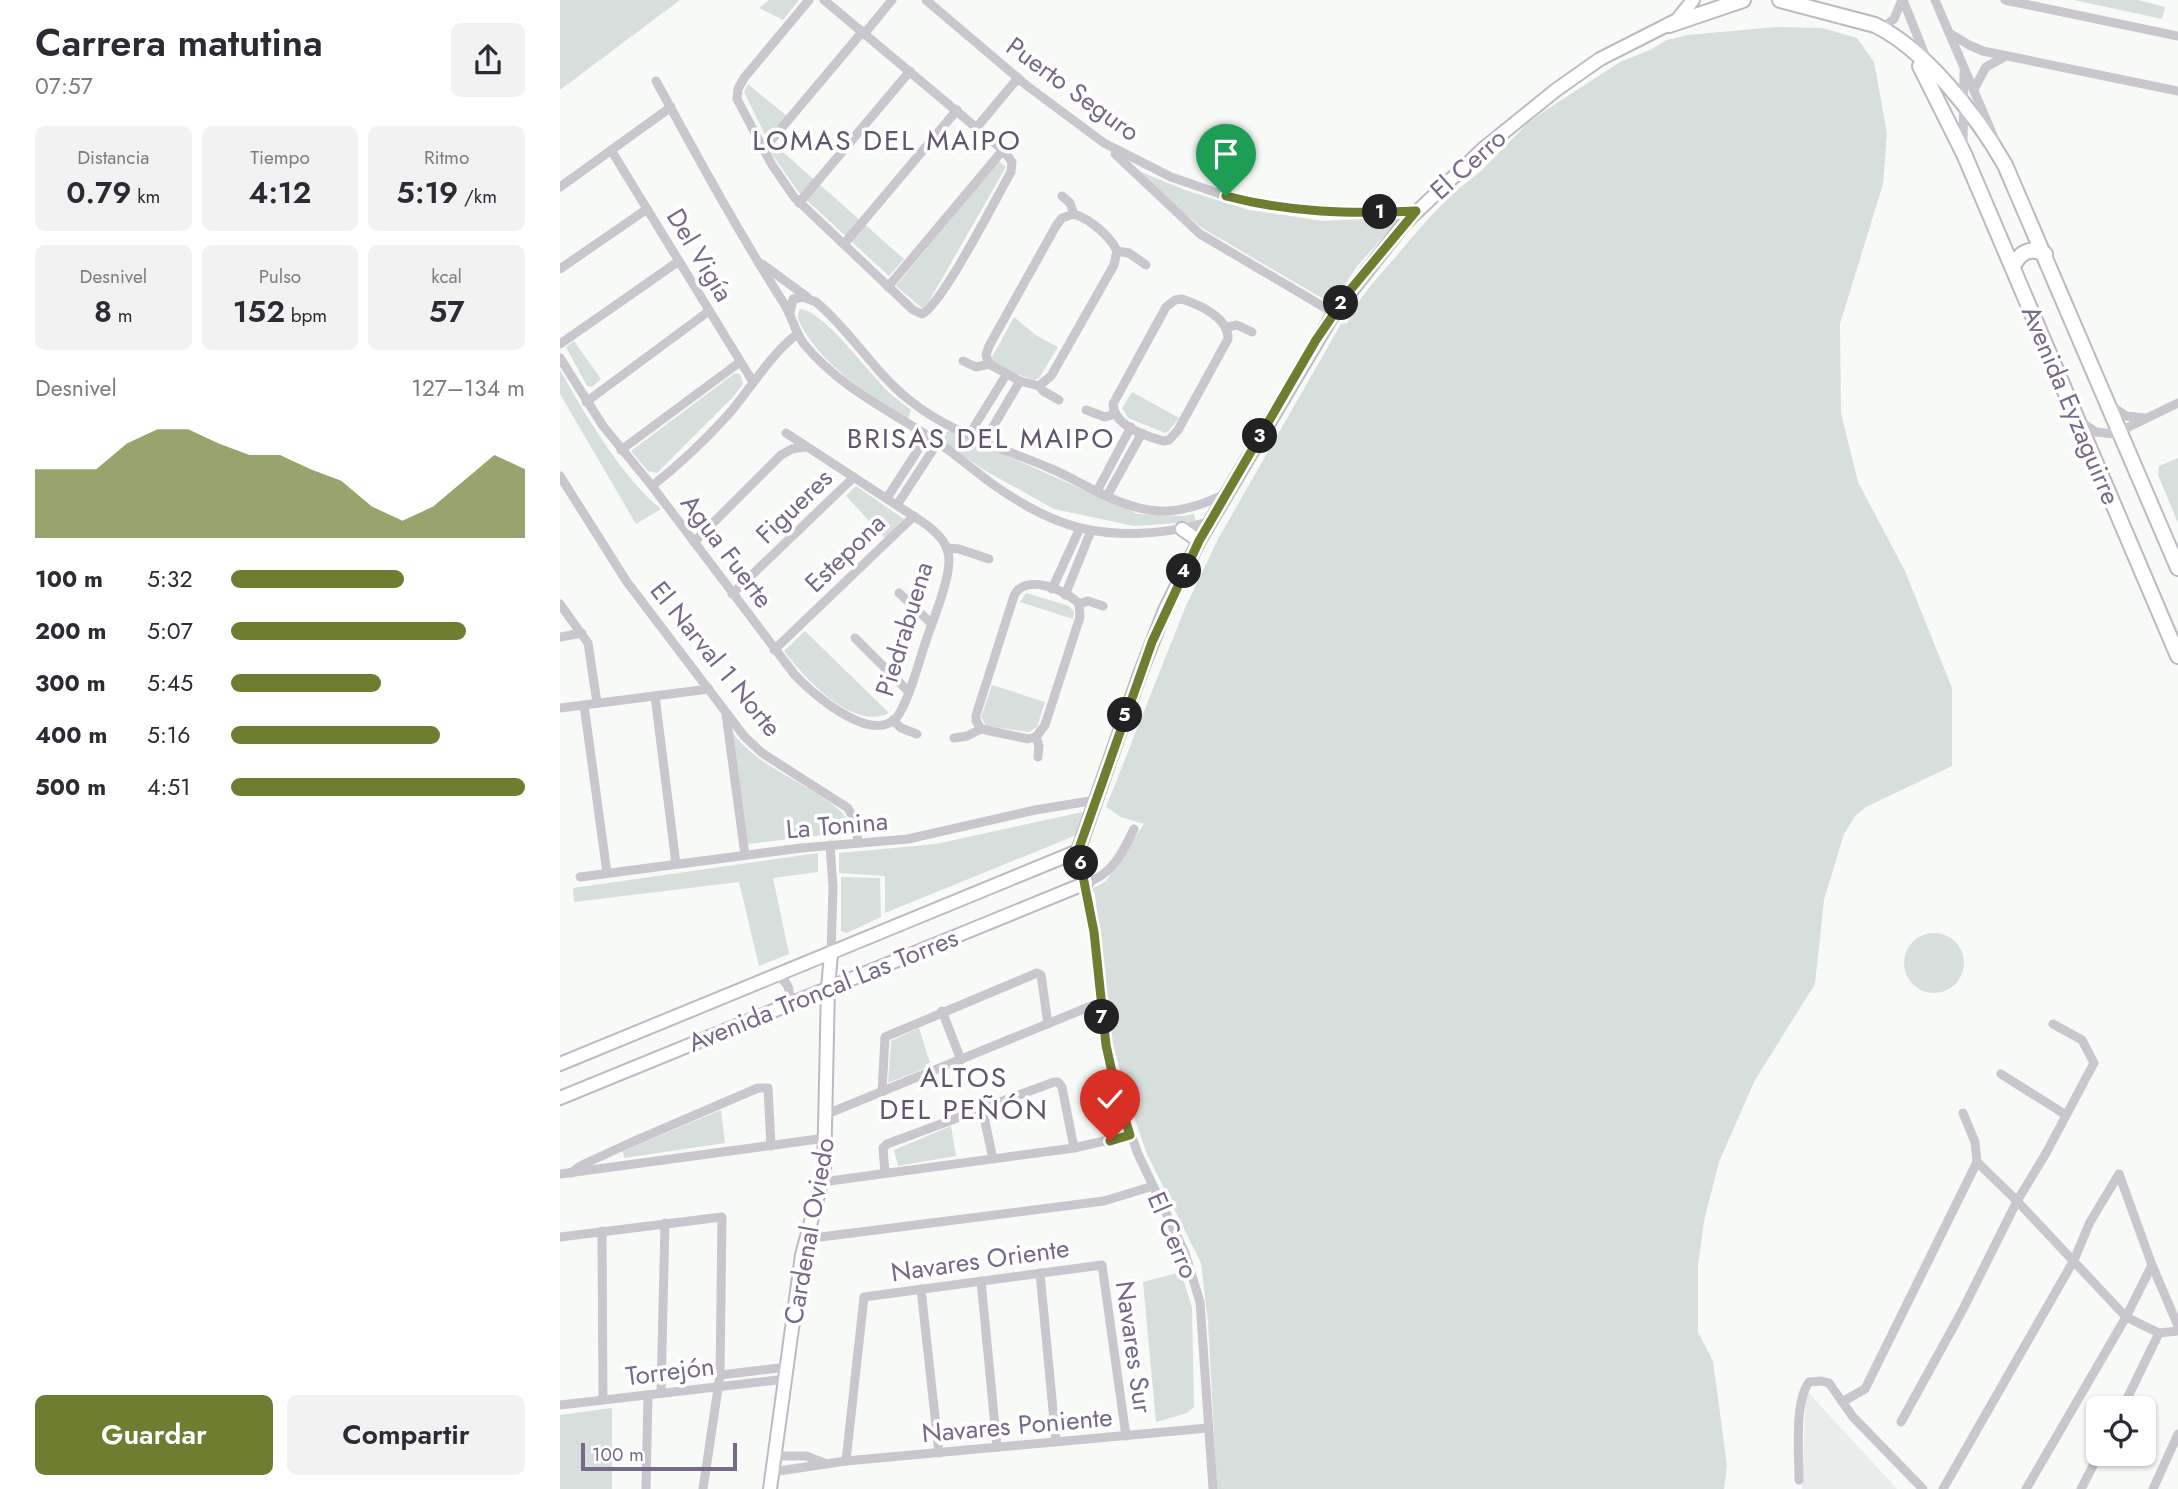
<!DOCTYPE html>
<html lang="es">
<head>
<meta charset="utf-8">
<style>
  body { margin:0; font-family:Jost,sans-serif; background:#f2f2f3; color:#2b2b33; height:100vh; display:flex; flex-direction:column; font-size:26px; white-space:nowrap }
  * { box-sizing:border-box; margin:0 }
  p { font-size:23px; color:#7c7c81 }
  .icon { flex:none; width:38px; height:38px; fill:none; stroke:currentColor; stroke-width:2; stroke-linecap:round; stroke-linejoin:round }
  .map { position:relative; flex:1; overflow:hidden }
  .details { display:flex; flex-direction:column; background:#fff; width:560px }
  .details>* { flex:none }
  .controls { position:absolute; left:1526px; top:1396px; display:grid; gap:14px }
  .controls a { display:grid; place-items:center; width:70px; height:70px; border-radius:10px; background:#fff; box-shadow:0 2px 5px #0004; font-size:35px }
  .scale { position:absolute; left:21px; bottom:18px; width:156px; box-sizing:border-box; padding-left:7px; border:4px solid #766989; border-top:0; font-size:19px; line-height:24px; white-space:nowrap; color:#766989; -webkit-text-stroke:5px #fff; paint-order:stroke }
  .pin { position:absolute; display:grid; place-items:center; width:60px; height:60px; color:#fff; margin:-72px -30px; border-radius:50% 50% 50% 0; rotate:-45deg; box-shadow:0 0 7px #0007 }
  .pin .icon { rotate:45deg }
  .km { position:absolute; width:35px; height:35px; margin:-18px; border-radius:50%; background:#222; color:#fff; font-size:19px; line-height:35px; text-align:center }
  .round { display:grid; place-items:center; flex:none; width:74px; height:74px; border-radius:10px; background:#f2f2f3 }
  .head { display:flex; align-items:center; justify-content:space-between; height:119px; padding:0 35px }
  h1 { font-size:38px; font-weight:600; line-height:52px }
  .figures { display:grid; grid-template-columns:repeat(3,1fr); gap:10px; height:119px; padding:7px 35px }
  .figures div { display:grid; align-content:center; border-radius:10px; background:#f2f2f3; text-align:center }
  .figures b { font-size:30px; font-weight:600 }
  .figures small { font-size:19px; font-weight:400 }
  .figures p { font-size:19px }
  .chart { height:196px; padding:14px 35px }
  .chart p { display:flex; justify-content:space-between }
  .chart svg { width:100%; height:126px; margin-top:7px; fill:#6d7e31; opacity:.7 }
  .primary-button { display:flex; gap:14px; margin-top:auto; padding:14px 35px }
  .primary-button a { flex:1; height:80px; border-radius:10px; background:#6d7e31; color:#fff; font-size:28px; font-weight:600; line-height:80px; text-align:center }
  .primary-button a+a { background:#f2f2f3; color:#2b2b33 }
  ul { padding:0 35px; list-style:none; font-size:23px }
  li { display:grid; grid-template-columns:112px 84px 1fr; align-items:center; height:52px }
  li i { height:18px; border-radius:9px; background:#6d7e31 }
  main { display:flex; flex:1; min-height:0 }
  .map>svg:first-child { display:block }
  .built { fill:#eaebeb }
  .green { fill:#d7dfdc }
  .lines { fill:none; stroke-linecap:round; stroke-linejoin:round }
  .secondary-casing { stroke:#bebac4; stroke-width:16 }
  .primary-casing { stroke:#bcb9c1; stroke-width:18 }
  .street { stroke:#c9c6cd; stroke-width:9 }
  .secondary { stroke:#fff; stroke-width:12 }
  .primary { stroke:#fff; stroke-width:14 }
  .route-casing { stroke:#fff; stroke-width:14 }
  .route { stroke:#6d7e31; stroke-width:9 }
  .labels { text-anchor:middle; stroke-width:7; stroke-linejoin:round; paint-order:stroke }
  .street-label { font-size:26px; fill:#766989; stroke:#fff }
  .neighbourhood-label { font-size:28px; letter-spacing:2px; fill:#60576e; stroke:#fff }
</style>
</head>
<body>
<main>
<section class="details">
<div class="head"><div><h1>Carrera matutina</h1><p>07:57</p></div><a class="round"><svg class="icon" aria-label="share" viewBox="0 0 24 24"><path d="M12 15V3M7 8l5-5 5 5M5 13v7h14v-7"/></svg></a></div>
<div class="figures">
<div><p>Distancia</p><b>0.79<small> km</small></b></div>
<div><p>Tiempo</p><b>4:12</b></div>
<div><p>Ritmo</p><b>5:19<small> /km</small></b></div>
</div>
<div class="figures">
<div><p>Desnivel</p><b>8<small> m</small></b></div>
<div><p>Pulso</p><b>152<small> bpm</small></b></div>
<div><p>kcal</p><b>57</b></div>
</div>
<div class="chart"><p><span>Desnivel</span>127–134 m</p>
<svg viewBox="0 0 160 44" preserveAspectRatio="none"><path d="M0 44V20L10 20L20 20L30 11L40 6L50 6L60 11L70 15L80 15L90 20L100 24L110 33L120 38L130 33L140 24L150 15L160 20V44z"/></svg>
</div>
<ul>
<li><b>100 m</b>5:32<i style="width:59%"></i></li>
<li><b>200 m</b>5:07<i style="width:80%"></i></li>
<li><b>300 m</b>5:45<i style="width:51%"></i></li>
<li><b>400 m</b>5:16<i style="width:71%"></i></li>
<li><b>500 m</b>4:51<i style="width:100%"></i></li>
</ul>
<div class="primary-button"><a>Guardar</a><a>Compartir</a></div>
</section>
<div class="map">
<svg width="1618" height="1489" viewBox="0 0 1618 1489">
  <rect width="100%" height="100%" fill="#f8faf8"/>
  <polygon class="built" points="1246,1390 1337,1489 1242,1489"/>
  <g class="green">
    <polygon points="0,0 120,0 0,90"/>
    <polygon points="209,0 239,0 223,20 199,8"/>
    <polygon points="1514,0 1578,0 1605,7 1602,19"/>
    <polygon points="1216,27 1262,28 1297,38 1314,62 1327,133 1323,184 1280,324 1281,413 1298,482 1345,571 1392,688 1392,766 1306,807 1295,816 1284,834 1264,900 1255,984 1195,1080 1159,1162 1144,1221 1138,1266 1138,1332 1153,1361 1167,1466 1164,1489 657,1489 648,1322 641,1263 587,1154 568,1100 552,1040 535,895 532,889 546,881 584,824 561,817 546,807 625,608 658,539 781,324 787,323 796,305 812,284 868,219 892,194 921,171 967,124 989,108 1060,62 1090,50 1107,40 1127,35"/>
    <polygon points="188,84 228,117 208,141 184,92"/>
    <polygon points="216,146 344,259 329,276 240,194 211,153"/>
    <polygon points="438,161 446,167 368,303 362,308 336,286"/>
    <polygon points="567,166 625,190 689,210 763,221 841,217 798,265 772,304 642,228"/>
    <path d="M240,309C264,310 313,379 333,396C339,401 345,405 351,410L348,419C309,394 272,373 246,334C241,325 235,319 240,309Z"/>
    <polygon points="454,317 477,336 498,347 479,378 474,380 436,367 430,361"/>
    <polygon points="14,341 41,379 32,387 27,386 6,347"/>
    <path d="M0,370C24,413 63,479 101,509L76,524L0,394Z"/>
    <polygon points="175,373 180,374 183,384 173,397 97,473 88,471 71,451"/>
    <polygon points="572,392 619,418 609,431 605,433 568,418 562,408"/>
    <polygon points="391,431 578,514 623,516 634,514 636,522 574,526 494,509 424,470 388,445 384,438 386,432"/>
    <polygon points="1618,458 1618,523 1598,475 1599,466"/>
    <polygon points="296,486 344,519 325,538 286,496"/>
    <polygon points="466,593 509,606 514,612 513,619 460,602"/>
    <path d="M245,631L329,713C291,731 245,678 224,651Z"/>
    <polygon points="432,685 485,702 477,727 469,732 426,726 421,717"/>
    <path d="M172,732C202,773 257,783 290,821V832L188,844Z"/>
    <polygon points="527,811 519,834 325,913 325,876 279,873 279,853 376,844"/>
    <polygon points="258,853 258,872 213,878 229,954 199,966 179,882 14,902 13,888"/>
    <polygon points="281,877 320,878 321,917 287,933 281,931"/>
    <circle cx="1374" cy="963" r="30"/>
    <polygon points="359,1028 371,1066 328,1083 331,1041"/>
    <polygon points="161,1110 165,1143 64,1158 63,1151"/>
    <polygon points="391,1126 396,1156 338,1166 334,1150"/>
    <polygon points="621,1272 632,1308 634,1407 627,1413 596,1422 583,1282"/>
    <polygon points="52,1408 52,1489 0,1489 0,1415"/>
  </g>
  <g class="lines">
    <g class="secondary-casing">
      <g id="secondary">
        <polyline points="622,529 639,541"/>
        <polyline points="0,1064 518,851"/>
        <polyline points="0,1098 526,883 518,851 580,674 605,610 639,541 774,313 844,224 923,149 996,90 1040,59 1117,20 1133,0"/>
        <polyline points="210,1489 242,1255 264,1173 268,988 271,954"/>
      </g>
    </g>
    <g class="primary-casing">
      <g id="primary">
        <path d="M1220,0L1315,25C1366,50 1417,116 1445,165L1618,568"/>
        <polyline points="1109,25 1183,0"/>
        <polyline points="1360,66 1404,154 1618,656"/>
        <path d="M1453,267C1459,253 1470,246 1485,254"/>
      </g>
    </g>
    <g class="street">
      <path d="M249,0L184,78L178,89L177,99L212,165L234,197L353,310L362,314C382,305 436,198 451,172L452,162L443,150L264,0"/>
      <polyline points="366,0 466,85 544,143 611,177 666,196 720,208 770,213 857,211"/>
      <polyline points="1343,0 1367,60"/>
      <polyline points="1375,0 1435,140"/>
      <polyline points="1445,0 1618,36"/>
      <polyline points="1322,28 1334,19 1342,0"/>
      <polyline points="305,33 332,0"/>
      <polyline points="1391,34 1409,45 1423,51 1618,91"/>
      <path d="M96,81C137,156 177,230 223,302C232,315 234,331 244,344C279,387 330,411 376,441C395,454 412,469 431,483C459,503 495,524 530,530C569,537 614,533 651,521"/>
      <polyline points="1414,89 1426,67 1444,57"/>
      <polyline points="417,127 458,78"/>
      <polyline points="1403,145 1404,72"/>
      <polyline points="51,150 193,382"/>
      <polyline points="203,150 303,31"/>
      <polyline points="555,154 640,234 774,313"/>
      <polyline points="0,187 111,107"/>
      <path d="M502,196L510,203L514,214C530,219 550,236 557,251"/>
      <polyline points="239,203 350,71"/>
      <polyline points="284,244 397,110"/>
      <polyline points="557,251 569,253 586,265"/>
      <polyline points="202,264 247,297"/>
      <polyline points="0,269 87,209"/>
      <polyline points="328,287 443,150"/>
      <path d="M622,299C640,305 669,318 668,339L618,430L609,440L603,441C585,436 554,426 553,404L606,307L615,300Z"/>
      <path d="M230,313L233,299L243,297L256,302C291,331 313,371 348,399C389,433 443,448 492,469C526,484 562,510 600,511C623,512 647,503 667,493"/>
      <polyline points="667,327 677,325 692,332"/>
      <polyline points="0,344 119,261"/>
      <path d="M0,358L43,426L92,486L234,674C251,693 309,743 335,719C347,708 359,661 365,644C372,622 389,582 389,561C389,544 379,535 367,525L226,433"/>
      <polyline points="403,361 416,367 429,364"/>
      <polyline points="429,364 426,355 429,346 496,226 502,218 514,214"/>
      <polyline points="429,364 460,381 479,386 483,391 499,400"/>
      <polyline points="479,386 491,376 554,265 557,251"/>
      <polyline points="26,402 149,311"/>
      <polyline points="1550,405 1566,416 1585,418"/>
      <polyline points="526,410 545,417 555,414"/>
      <polyline points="1521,422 1536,432 1554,434 1618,403"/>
      <polyline points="409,435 446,375"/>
      <polyline points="424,442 460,381"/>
      <polyline points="61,450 180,362"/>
      <polyline points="0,476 67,582 184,736 202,753 288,808 296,823 298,843"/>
      <path d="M92,486C119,465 145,440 167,416C191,389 208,357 237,334"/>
      <polyline points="537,491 571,427"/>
      <polyline points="547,496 582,433"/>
      <polyline points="327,498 367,436"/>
      <polyline points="337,505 378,442"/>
      <polyline points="134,542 221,455 232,449 245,447"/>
      <polyline points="387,548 399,549 429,559"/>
      <polyline points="492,589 520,528"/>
      <polyline points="339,593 372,624"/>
      <polyline points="172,594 294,477"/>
      <polyline points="505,595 531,531"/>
      <polyline points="0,604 28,643 37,703"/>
      <polyline points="0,637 22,633"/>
      <polyline points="295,638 348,691"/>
      <polyline points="214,650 354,516"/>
      <polyline points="95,696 116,864"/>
      <polyline points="24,705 47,873"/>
      <polyline points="0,708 149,689"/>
      <polyline points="166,714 185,855"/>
      <polyline points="333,720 341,728 357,734"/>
      <path d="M421,729L416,721V715L454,596C464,573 506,589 519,604L528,601L543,606"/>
      <polyline points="476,737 485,725 520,617 519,604"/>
      <polyline points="476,737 479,746 478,757"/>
      <polyline points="394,738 407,736 421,729 468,739 476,737"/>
      <path d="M574,829C563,852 552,875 526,883L534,932L546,1045L557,1095L578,1154L625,1253L640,1302L653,1489"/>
      <polyline points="270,845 273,887 271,954"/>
      <polyline points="20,877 241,848 348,839 475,810 536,800"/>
      <path d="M216,976C230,982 234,995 223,1006"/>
      <polyline points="382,1011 401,1060"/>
      <polyline points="1441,1074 1506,1115"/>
      <polyline points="322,1092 325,1037 477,973 481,975 488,1024"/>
      <polyline points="422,1108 433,1159"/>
      <polyline points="267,1114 541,1002"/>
      <polyline points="1417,1162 1457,1201 1566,1317 1599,1333 1618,1331"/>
      <polyline points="11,1173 22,1165 70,1143 198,1088 208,1088 211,1146"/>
      <polyline points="325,1173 323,1148 327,1144 494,1082 498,1082 502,1087 514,1148"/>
      <polyline points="0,1174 266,1138"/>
      <polyline points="1559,1174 1592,1265 1618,1326"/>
      <polyline points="262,1182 514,1148 570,1135"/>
      <polyline points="42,1231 43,1400"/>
      <polyline points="0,1237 162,1217 160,1375 143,1489"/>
      <polyline points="245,1239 544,1201 593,1186"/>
      <polyline points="480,1273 496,1442"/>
      <polyline points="421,1281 437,1447"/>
      <polyline points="361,1289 379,1453"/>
      <polyline points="160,1375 227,1367"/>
      <polyline points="101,1393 105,1223"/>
      <polyline points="1282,1402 1305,1389 1417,1162 1415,1142 1403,1113"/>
      <polyline points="0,1405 226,1379"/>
      <polyline points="1562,1409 1599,1333"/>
      <polyline points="1341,1422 1401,1313 1457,1201 1485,1155 1534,1063 1522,1040 1493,1024"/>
      <polyline points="215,1456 246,1456 267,1464"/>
      <polyline points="286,1461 304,1297 542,1265 566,1436"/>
      <polyline points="212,1472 286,1461 648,1428"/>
      <path d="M1239,1480C1239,1454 1234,1403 1249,1382L1261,1381L1269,1383L1293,1417L1363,1489"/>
      <polyline points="86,1489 88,1395"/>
      <polyline points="1383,1489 1514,1260 1530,1222 1559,1174"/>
      <polyline points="1466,1489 1566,1317 1592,1265"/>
      <polyline points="1521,1489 1539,1454"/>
      <polyline points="1593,1489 1618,1434"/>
    </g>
    <use href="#secondary" class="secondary"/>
    <use href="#primary" class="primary"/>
  </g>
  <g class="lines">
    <g class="route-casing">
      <path id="route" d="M550,1141L570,1135L557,1095L546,1045L534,932L518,851L592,642L639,541L756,340L791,289L856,211C790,214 731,213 666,196"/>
    </g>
    <use href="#route" class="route"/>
  </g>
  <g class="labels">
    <g class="street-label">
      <text transform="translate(513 89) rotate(36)" y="9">Puerto Seguro</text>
      <text transform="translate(908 164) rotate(-42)" y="9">El Cerro</text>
      <text transform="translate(140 255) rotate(59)" y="9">Del Vigía</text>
      <text transform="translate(1511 405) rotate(67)" y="9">Avenida Eyzaguirre</text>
      <text transform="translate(234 506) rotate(-44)" y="9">Figueres</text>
      <text transform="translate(167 551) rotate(53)" y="9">Agua Fuerte</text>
      <text transform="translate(285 553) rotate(-44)" y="9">Estepona</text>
      <text transform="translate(344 629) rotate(-73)" y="9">Piedrabuena</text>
      <text transform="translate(156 659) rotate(51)" y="9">El Narval 1 Norte</text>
      <text transform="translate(277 825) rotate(-5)" y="9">La Tonina</text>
      <text transform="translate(263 990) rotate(-22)" y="9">Avenida Troncal Las Torres</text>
      <text transform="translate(249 1231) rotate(-80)" y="9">Cardenal Oviedo</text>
      <text transform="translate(613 1235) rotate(67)" y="9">El Cerro</text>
      <text transform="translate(420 1260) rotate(-8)" y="9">Navares Oriente</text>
      <text transform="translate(574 1347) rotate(82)" y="9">Navares Sur</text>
      <text transform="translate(110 1371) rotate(-7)" y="9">Torrejón</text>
      <text transform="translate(457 1425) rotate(-5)" y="9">Navares Poniente</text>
    </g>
    <g class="neighbourhood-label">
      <text x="327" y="150">LOMAS DEL MAIPO</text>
      <text x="421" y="448">BRISAS DEL MAIPO</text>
      <text x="404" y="1087">ALTOS<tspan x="404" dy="32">DEL PEÑÓN</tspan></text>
    </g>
  </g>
</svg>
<div class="controls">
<a><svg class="icon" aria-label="locate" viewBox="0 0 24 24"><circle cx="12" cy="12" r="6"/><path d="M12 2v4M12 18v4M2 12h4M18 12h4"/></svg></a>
</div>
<div class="scale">100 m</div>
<div class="pin" style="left:666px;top:196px;background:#1e9e55"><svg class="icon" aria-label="arrive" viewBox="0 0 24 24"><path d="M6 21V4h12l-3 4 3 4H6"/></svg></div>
<div class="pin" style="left:550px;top:1141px;background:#d93025"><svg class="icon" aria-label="check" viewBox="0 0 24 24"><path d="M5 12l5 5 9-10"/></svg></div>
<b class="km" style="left:820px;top:212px">1</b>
<b class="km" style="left:781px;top:303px">2</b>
<b class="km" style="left:700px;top:436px">3</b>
<b class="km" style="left:624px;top:571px">4</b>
<b class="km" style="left:565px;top:715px">5</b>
<b class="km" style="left:521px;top:863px">6</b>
<b class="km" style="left:542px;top:1017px">7</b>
</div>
</main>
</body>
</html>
